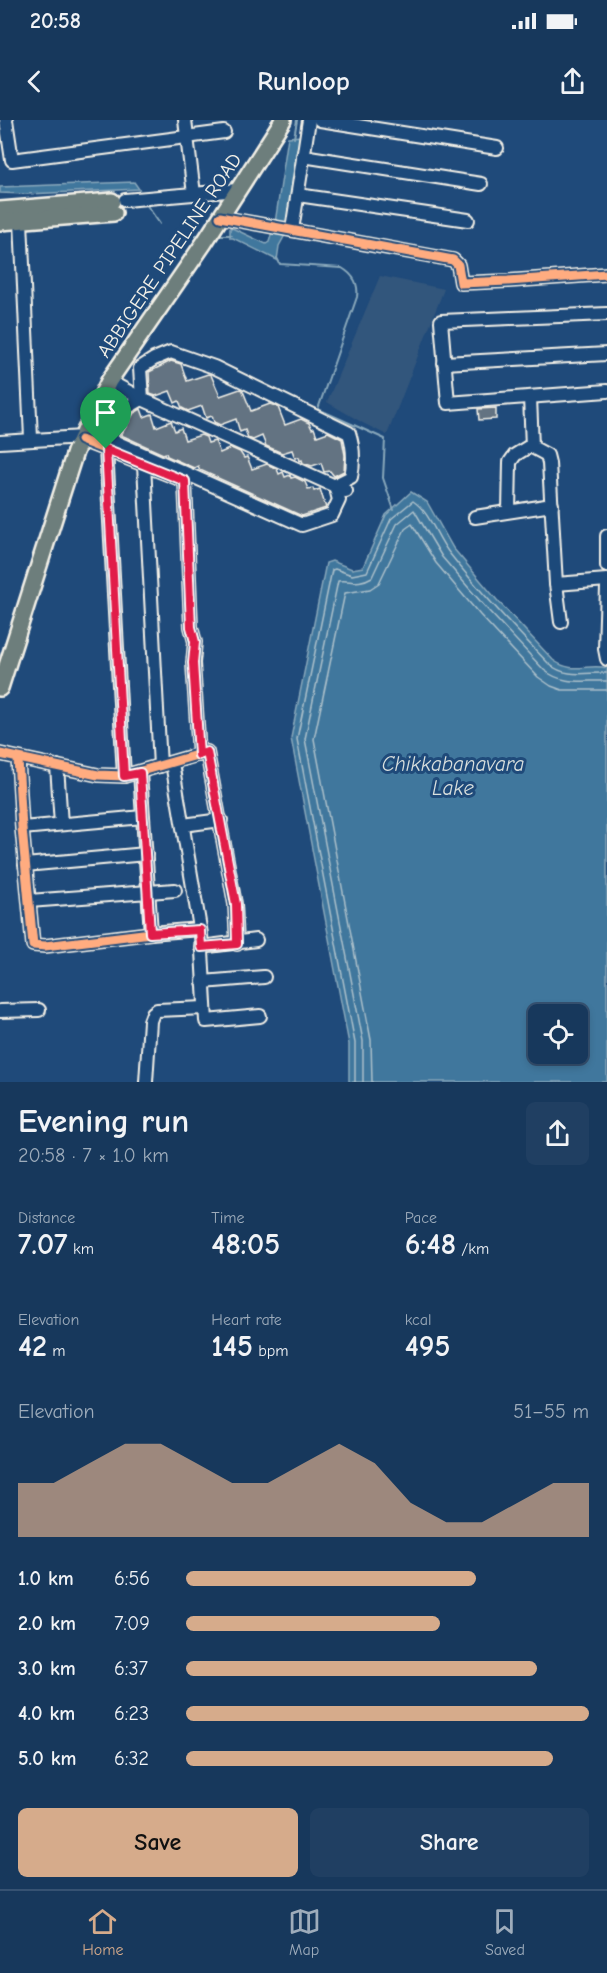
<!DOCTYPE html>
<html lang="en">
<head>
<meta charset="utf-8">
<style>
  body { margin:0; font-family:"Comic Neue",sans-serif; background:#203f62; color:#f1f3f6; height:100vh; display:flex; flex-direction:column; font-size:22px; white-space:nowrap }
  * { box-sizing:border-box; margin:0 }
  p { font-size:20px; color:#9eacbb }
  .icon { flex:none; width:33px; height:33px; fill:none; stroke:currentColor; stroke-width:2; stroke-linecap:round; stroke-linejoin:round }
  .map { position:relative; height:962px; overflow:hidden }
  .sheet { display:flex; flex-direction:column; background:#17385c; flex:1 }
  .sheet>* { flex:none }
  .controls { position:absolute; left:528px; top:884px; display:grid; gap:12px }
  .controls a { display:grid; place-items:center; width:60px; height:60px; border-radius:9px; background:#17385c; box-shadow:0 3px 9px #0003,0 0 0 2px #365272; font-size:30px }
  .pin { position:absolute; display:grid; place-items:center; width:51px; height:51px; color:#fff; margin:-62px -26px; border-radius:50% 50% 50% 0; rotate:-45deg; box-shadow:0 0 6px #0007 }
  .pin .icon { rotate:45deg }
  .round { display:grid; place-items:center; flex:none; width:63px; height:63px; border-radius:9px; background:#203f62 }
  .headline { display:flex; align-items:center; justify-content:space-between; height:102px; padding:0 18px }
  h1 { font-size:33px; font-weight:700; line-height:45px }
  .metrics { display:grid; grid-template-columns:repeat(3,1fr); gap:9px; height:102px; padding:6px 18px }
  .metrics div { display:grid; align-content:center }
  .metrics b { font-size:30px; font-weight:700 }
  .metrics small { font-size:16px; font-weight:400 }
  .metrics p { font-size:16px }
  .chart { height:168px; padding:12px 18px }
  .chart p { display:flex; justify-content:space-between }
  .chart svg { width:100%; height:108px; margin-top:6px; fill:#d6ab8b; opacity:.7 }
  .cta { display:flex; gap:12px; margin-top:auto; padding:12px 18px }
  .cta a { flex:1; height:69px; border-radius:9px; background:#d6ab8b; color:#111; font-size:24px; font-weight:700; line-height:69px; text-align:center }
  .cta a+a { background:#203f62; color:#f1f3f6 }
  ul { padding:0 18px; list-style:none; font-size:20px }
  li { display:grid; grid-template-columns:96px 72px 1fr; align-items:center; height:45px }
  li i { height:15px; border-radius:8px; background:#d6ab8b }
  .status { display:flex; justify-content:space-between; align-items:center; height:42px; padding:0 30px; background:#17385c; direction:ltr }
  .status svg { height:16px; fill:currentColor }
  header { display:flex; justify-content:space-between; align-items:center; height:78px; padding:0 18px; background:#17385c; font-size:27px; font-weight:700 }
  .tab-bar { display:flex; justify-content:space-around; align-items:center; height:84px; border-top:2px solid #365272; background:#17385c; font-size:16px; color:#9eacbb }
  .tab-bar a { display:grid; justify-items:center; gap:3px }
  .tab-bar .active { color:#d6ab8b }
  .map>svg:first-child { display:block }
  .built { fill:#33567c }
  .water { fill:#41779d; stroke:#89a8bb; stroke-width:1.5; fill-rule:evenodd }
  .lines { fill:none; stroke-linecap:round; stroke-linejoin:round }
  .shore { stroke:#acc0ca; stroke-width:1.5 }
  .stream { stroke:#89a8bb; stroke-width:2 }
  .building { fill:#637382; stroke:#f4f1e8; stroke-width:1.5 }
  .minor-casing { stroke:#f4f1e8; stroke-width:16 }
  .major-casing { stroke:#f4f1e8; stroke-width:20 }
  .minor { stroke:#1f4a7a; stroke-width:12 }
  .major { stroke:#6d7e7c; stroke-width:15 }
  .cycleway-casing { stroke:#1f4a7a; stroke-width:13 }
  .cycleway { stroke:#ffac80; stroke-width:9 }
  .route-casing { stroke:#fff; stroke-width:12 }
  .route { stroke:#e11d48; stroke-width:8 }
  .labels { text-anchor:middle; stroke-width:6; stroke-linejoin:round; paint-order:stroke }
  .street-label { font-size:20px; fill:#f4f1e8; stroke:#1f4a7a }
  .water-label { font-size:21px; font-style:italic; fill:#d9dfdd; stroke:#1f4a7a }
</style>
</head>
<body>
<div class="status"><b>20:58</b><svg viewBox="0 0 49 12"><path d="M0 12V9h3v3zM5 12V6h3v6zM10 12V3h3v9zM15 12V0h3v12zM26 1h20v11H26zM47 4h2v5h-2z"/></svg></div>
<header><svg class="icon" aria-label="back" viewBox="0 0 24 24"><path d="M15 5l-7 7 7 7"/></svg>Runloop<svg class="icon" aria-label="share" viewBox="0 0 24 24"><path d="M12 15V3M7 8l5-5 5 5M5 13v7h14v-7"/></svg></header>
<div class="map">
<svg width="607" height="962" viewBox="0 0 607 962">
  <rect width="100%" height="100%" fill="#1f4a7a"/>
  <filter id="ink" filterUnits="userSpaceOnUse"><feTurbulence type="fractalNoise" baseFrequency=".0167" numOctaves="2"/><feDisplacementMap in="SourceGraphic" scale="12" xChannelSelector="R" yChannelSelector="G"/><feConvolveMatrix kernelMatrix="1 2 1 2 8 2 1 2 1" color-interpolation-filters="sRGB"/></filter>
  <g filter="url(#ink)">
    <polygon class="built" points="380,156 444,169 387,315 363,303 327,282"/>
    <g class="water">
      <polygon points="303,16 288,105 275,103 288,17"/>
      <polygon points="134,62 139,69 27,74 0,73 0,67"/>
      <polygon points="230,107 266,124 269,122 272,112 285,115 279,126 277,140 233,118 230,118"/>
      <path d="M411,372L427,382L453,428L497,480L553,540C573,555 588,543 607,548V962H349V924L291,618L326,443L332,441L352,449L363,447L386,395ZM538,894H578V933H538Z"/>
    </g>
    <g class="lines">
      <g class="shore">
        <path d="M355,962V923L297,619L332,450L335,449L352,455L367,452L391,399L413,381C431,393 436,417 450,434C480,472 515,509 549,544C567,559 586,552 607,553"/>
        <path d="M363,962V921L305,619L338,461C350,459 357,466 372,457L397,404L414,390L442,437L487,489L544,550C564,566 584,560 607,561"/>
        <polyline points="372,962 371,920 314,619 345,473 370,469 379,463 405,409 412,404 436,443 480,495 538,557 551,566 562,570 607,570"/>
      </g>
      <g class="stream">
        <polyline points="294,18 297,0"/>
        <polyline points="146,84 160,104"/>
        <polyline points="178,115 202,115"/>
        <polyline points="217,115 232,115"/>
        <path d="M277,138L280,144L342,148C354,155 359,164 357,177L318,289L385,319L383,358L394,390"/>
      </g>
    </g>
    <g class="building">
      <polygon points="171,241 181,244 187,261 208,254 211,255 220,276 240,269 243,271 251,291 270,284 278,287 285,305 301,299 309,303 312,309 314,308 317,316 328,312 342,319 345,335 344,351 334,356 330,351 324,352 321,343 312,346 303,343 302,340 300,341 299,337 295,338 292,330 282,333 266,326 262,316 253,320 248,318 245,310 240,312 236,299 220,305 214,302 212,296 206,298 202,286 188,291 182,288 179,281 175,283 170,271 156,276 150,274 149,252"/>
      <polygon points="496,288 496,299 479,300 478,289"/>
      <polygon points="141,289 144,297 152,294 156,307 171,301 175,311 181,308 185,320 201,315 206,317 208,323 215,321 220,333 231,328 240,332 244,338 247,337 252,349 267,344 277,349 279,354 283,352 285,357 290,355 291,358 295,357 305,362 308,369 313,368 314,371 320,369 326,388 302,396 200,350 198,346 194,348 167,336 166,333 163,334 121,315 134,293"/>
    </g>
    <g class="lines">
      <g class="minor-casing">
        <g id="minor">
          <polyline points="6,0 12,40 224,12"/>
          <polyline points="185,0 194,74"/>
          <polyline points="320,0 497,28"/>
          <polyline points="303,36 481,64"/>
          <polyline points="298,75 468,100"/>
          <polyline points="125,80 238,70"/>
          <polyline points="220,97 453,140 458,145 461,163 508,161 607,154"/>
          <polyline points="21,101 31,318"/>
          <polyline points="292,110 309,0"/>
          <polyline points="607,194 441,201 448,283 607,271"/>
          <path d="M171,232L214,247L349,313C354,328 354,342 351,357L335,365L339,380L332,395L302,405L109,319L128,287L142,279L140,248L154,239Z"/>
          <polyline points="444,243 607,234"/>
          <polyline points="109,261 142,279 346,371"/>
          <polyline points="530,277 532,327"/>
          <polyline points="81,320 185,361 191,507 195,522 193,543 199,635"/>
          <polyline points="0,322 83,317"/>
          <polyline points="106,329 124,656"/>
          <polyline points="144,345 160,646"/>
          <polyline points="509,391 510,342 515,335 528,327 532,327 547,335 549,343 556,464 561,502"/>
          <polyline points="475,397 552,385"/>
          <polyline points="607,416 607,446"/>
          <polyline points="556,464 607,460"/>
          <polyline points="607,467 605,529 607,539"/>
          <polyline points="0,634 98,655 124,656 207,632 235,784 237,824"/>
          <polyline points="18,639 22,708 33,825 45,826 151,813"/>
          <polyline points="172,643 201,814 206,901 260,896"/>
          <polyline points="57,646 61,704"/>
          <polyline points="140,653 151,813 200,809"/>
          <polyline points="183,705 221,700"/>
          <polyline points="22,708 143,697"/>
          <polyline points="25,745 146,734"/>
          <polyline points="29,781 175,770"/>
          <polyline points="201,827 256,820"/>
          <polyline points="203,862 264,857"/>
          <polyline points="0,891 39,890"/>
          <polyline points="146,962 150,901 153,893 157,890 205,888"/>
        </g>
      </g>
      <g class="major-casing">
        <g id="major">
          <polyline points="0,90 112,81"/>
          <polyline points="0,102 114,93"/>
          <polyline points="0,568 75,332 109,261 204,123 283,0"/>
        </g>
      </g>
      <use href="#minor" class="minor"/>
      <use href="#major" class="major"/>
      <g class="cycleway-casing">
        <g id="cycleway">
          <polyline points="220,97 453,140 458,145 461,163 508,161 607,154"/>
          <polyline points="81,320 185,361 191,507 195,522 193,543 199,635"/>
          <polyline points="0,634 98,655 124,656 207,632 235,784 237,824"/>
          <polyline points="18,639 22,708 33,825 45,826 151,813"/>
        </g>
      </g>
      <use href="#cycleway" class="cycleway"/>
    </g>
  </g>
  <g class="lines" filter="url(#ink)">
    <g class="route-casing">
      <polygon id="route" points="106,329 185,361 191,507 195,522 193,543 199,635 207,632 236,784 237,824 201,827 200,810 150,813 140,653 124,656"/>
    </g>
    <use href="#route" class="route"/>
  </g>
  <g class="labels">
    <g class="street-label">
      <text transform="translate(169 135) rotate(-56)" y="7">ABBIGERE PIPELINE ROAD</text>
    </g>
    <g class="water-label">
      <text x="453" y="651">Chikkabanavara<tspan x="453" dy="24">Lake</tspan></text>
    </g>
  </g>
</svg>
<div class="controls">
<a><svg class="icon" aria-label="locate" viewBox="0 0 24 24"><circle cx="12" cy="12" r="6"/><path d="M12 2v4M12 18v4M2 12h4M18 12h4"/></svg></a>
</div>
<div class="pin" style="left:106px;top:329px;background:#1e9e55"><svg class="icon" aria-label="arrive" viewBox="0 0 24 24"><path d="M6 21V4h12l-3 4 3 4H6"/></svg></div>
</div>
<section class="sheet">
<div class="headline"><div><h1>Evening run</h1><p>20:58 · 7 × 1.0 km</p></div><a class="round"><svg class="icon" aria-label="share" viewBox="0 0 24 24"><path d="M12 15V3M7 8l5-5 5 5M5 13v7h14v-7"/></svg></a></div>
<div class="metrics">
<div><p>Distance</p><b>7.07<small> km</small></b></div>
<div><p>Time</p><b>48:05</b></div>
<div><p>Pace</p><b>6:48<small> /km</small></b></div>
</div>
<div class="metrics">
<div><p>Elevation</p><b>42<small> m</small></b></div>
<div><p>Heart rate</p><b>145<small> bpm</small></b></div>
<div><p>kcal</p><b>495</b></div>
</div>
<div class="chart"><p><span>Elevation</span>51–55 m</p>
<svg viewBox="0 0 160 44" preserveAspectRatio="none"><path d="M0 44V22L10 22L20 14L30 6L40 6L50 14L60 22L70 22L80 14L90 6L100 14L110 30L120 38L130 38L140 30L150 22L160 22V44z"/></svg>
</div>
<ul>
<li><b>1.0 km</b>6:56<i style="width:72%"></i></li>
<li><b>2.0 km</b>7:09<i style="width:63%"></i></li>
<li><b>3.0 km</b>6:37<i style="width:87%"></i></li>
<li><b>4.0 km</b>6:23<i style="width:100%"></i></li>
<li><b>5.0 km</b>6:32<i style="width:91%"></i></li>
</ul>
<div class="cta"><a>Save</a><a>Share</a></div>
</section>
<nav class="tab-bar">
<a class="active"><svg class="icon" aria-label="home" viewBox="0 0 24 24"><path d="M3 11l9-7 9 7M6 9v11h12V9"/></svg>Home</a>
<a><svg class="icon" aria-label="map" viewBox="0 0 24 24"><path d="M3 6l6-2 6 2 6-2v14l-6 2-6-2-6 2zM9 4v14M15 6v14"/></svg>Map</a>
<a><svg class="icon" aria-label="saved" viewBox="0 0 24 24"><path d="M7 4h10v16l-5-4-5 4z"/></svg>Saved</a>
</nav>
</body>
</html>
